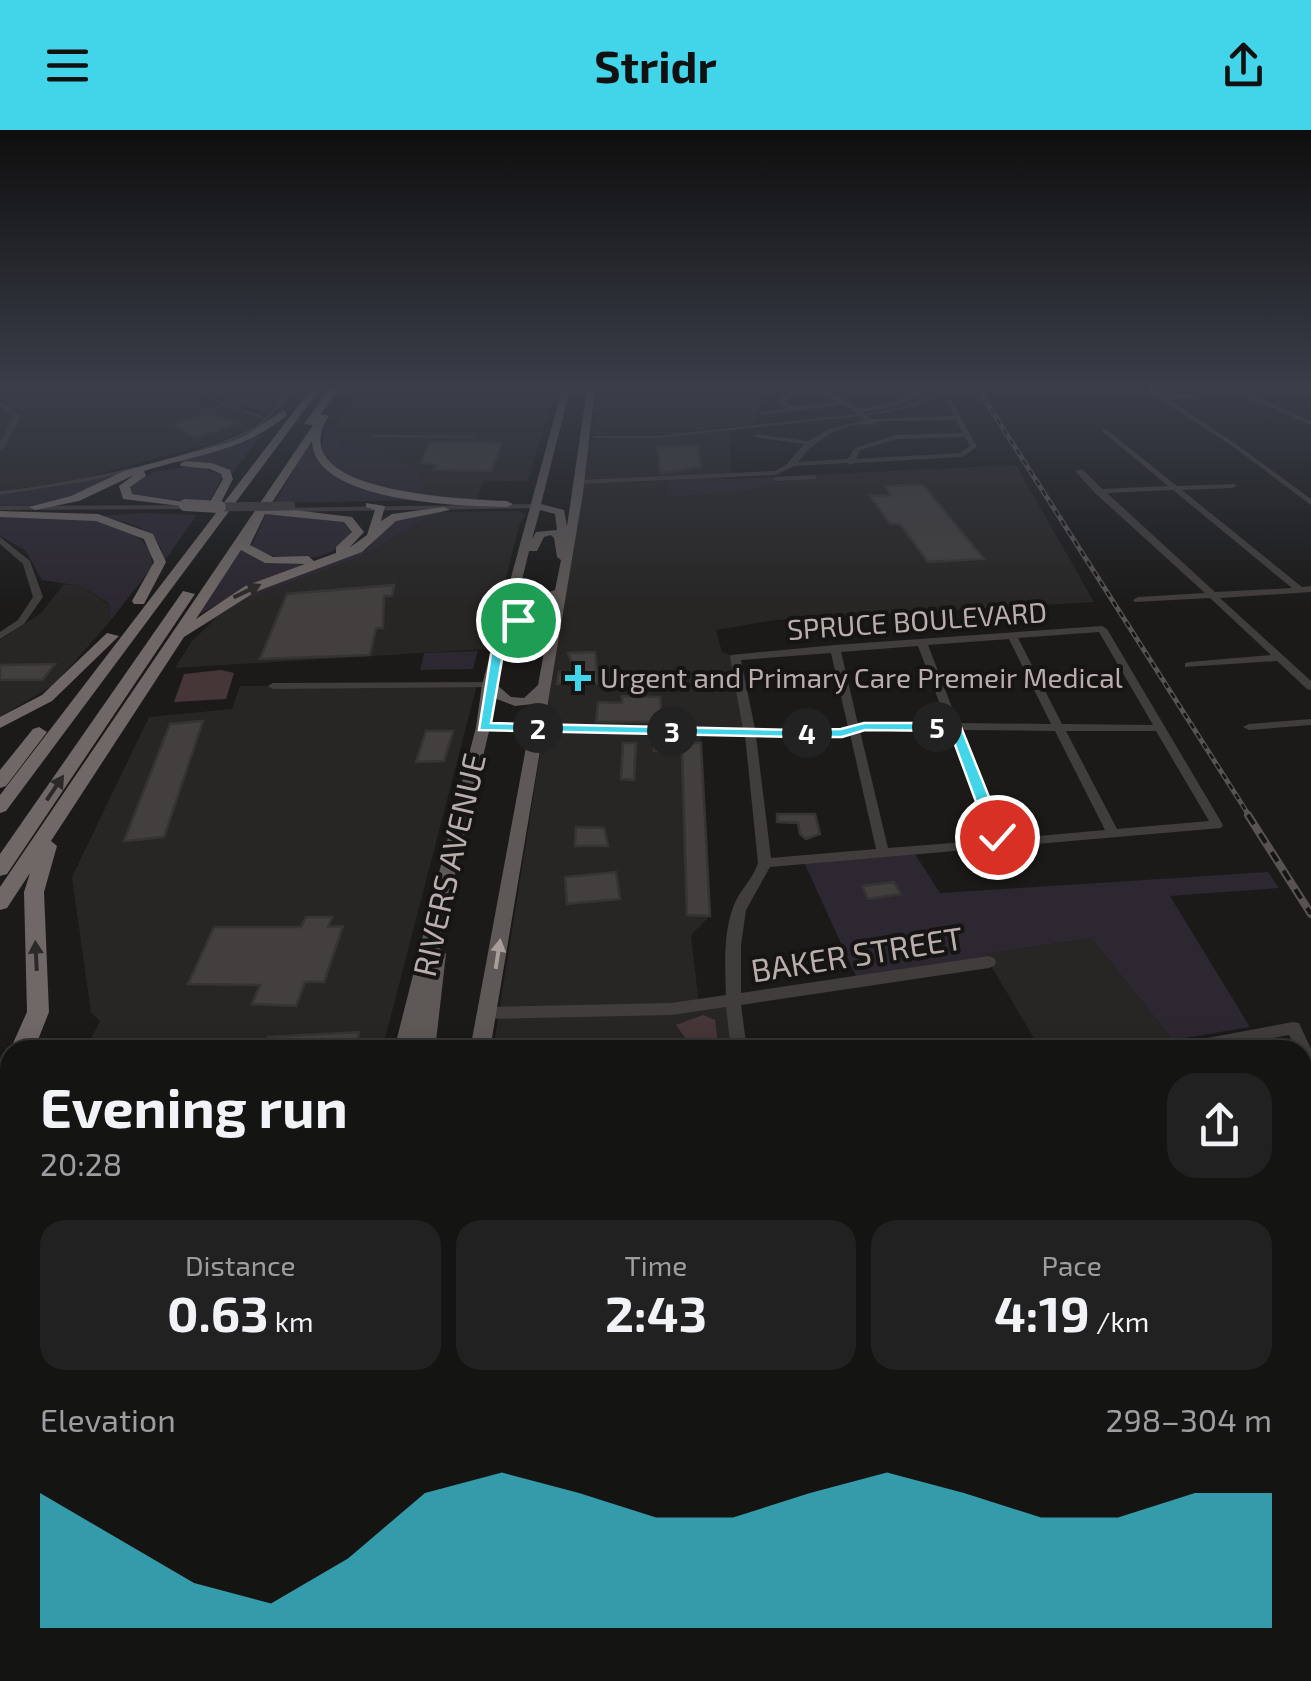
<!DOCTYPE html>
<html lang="en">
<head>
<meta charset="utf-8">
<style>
  body { margin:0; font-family:"Exo 2",sans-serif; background:#212121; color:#f1f3f6; height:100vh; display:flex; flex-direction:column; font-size:38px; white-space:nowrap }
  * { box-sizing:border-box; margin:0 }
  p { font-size:32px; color:#9d9ea0 }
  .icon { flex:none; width:55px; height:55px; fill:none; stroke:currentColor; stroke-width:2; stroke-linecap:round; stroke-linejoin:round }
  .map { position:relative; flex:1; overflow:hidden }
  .drawer { position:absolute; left:0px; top:910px; width:1312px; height:642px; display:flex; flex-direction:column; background:#141413; border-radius:30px 30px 0 0; box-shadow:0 5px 25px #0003,0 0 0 2px #333 }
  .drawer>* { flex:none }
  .pin { position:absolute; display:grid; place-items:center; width:85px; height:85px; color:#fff; margin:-42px; border:5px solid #fff; border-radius:50%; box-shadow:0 2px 10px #0007 }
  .km { position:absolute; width:50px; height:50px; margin:-25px; border-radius:50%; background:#222; color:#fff; font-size:28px; line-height:50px; text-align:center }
  .round { display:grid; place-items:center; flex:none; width:105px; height:105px; border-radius:30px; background:#212121 }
  .headline { display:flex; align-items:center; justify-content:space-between; height:170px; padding:0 40px }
  h1 { font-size:55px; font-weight:700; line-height:75px }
  .figures { display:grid; grid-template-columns:repeat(3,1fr); gap:15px; height:170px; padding:10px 40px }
  .figures div { display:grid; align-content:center; border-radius:25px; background:#212121; text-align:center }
  .figures b { font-size:50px; font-weight:700 }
  .figures small { font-size:28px; font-weight:400 }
  .figures p { font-size:28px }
  .chart { height:280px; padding:20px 40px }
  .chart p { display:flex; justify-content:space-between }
  .chart svg { width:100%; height:180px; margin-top:10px; fill:#42d5ea; opacity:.7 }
  header { display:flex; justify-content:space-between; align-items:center; height:130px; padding:0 40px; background:#42d5ea; color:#111; font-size:45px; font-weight:700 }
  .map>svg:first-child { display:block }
  .built { fill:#282625 }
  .green { fill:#2c2730 }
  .water { fill:#473637 }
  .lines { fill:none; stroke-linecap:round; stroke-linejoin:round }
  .stream { stroke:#473637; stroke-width:2.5 }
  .building { fill:#423f3e; stroke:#363433; stroke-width:2.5 }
  .minor { fill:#413d3c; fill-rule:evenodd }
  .major { fill:#5e5856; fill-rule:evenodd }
  .highway { fill:#706866; fill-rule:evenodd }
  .rail-far1-casing { stroke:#585251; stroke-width:5 }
  .rail-casing { stroke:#585251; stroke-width:8 }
  .rail-far1 { stroke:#161514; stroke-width:2.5; stroke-dasharray:6; stroke-linecap:butt }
  .rail { stroke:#161514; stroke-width:4; stroke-dasharray:11; stroke-linecap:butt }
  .minor-bridge { stroke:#413d3c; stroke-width:9 }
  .highway-bridge { stroke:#706866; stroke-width:12 }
  .oneway { fill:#2c2a28 }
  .oneway2 { fill:#a89d9b }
  .route { fill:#42d5ea; stroke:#fff; stroke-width:2.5 }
  .poi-dot { fill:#42d5ea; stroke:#161514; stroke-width:4 }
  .labels { text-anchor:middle; stroke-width:8; stroke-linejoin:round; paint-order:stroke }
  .far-street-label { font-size:28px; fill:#baaeac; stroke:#161514 }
  .far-poi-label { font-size:28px; fill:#baaeac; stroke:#161514; text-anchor:start }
  .street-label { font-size:32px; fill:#baaeac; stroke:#161514 }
</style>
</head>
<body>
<header><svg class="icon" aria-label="menu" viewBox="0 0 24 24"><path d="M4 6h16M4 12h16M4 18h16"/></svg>Stridr<svg class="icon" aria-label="share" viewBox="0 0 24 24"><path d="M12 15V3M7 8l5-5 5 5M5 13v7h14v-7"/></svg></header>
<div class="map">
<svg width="1311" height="1551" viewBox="0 0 1311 1551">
  <rect width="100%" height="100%" fill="#1b1a19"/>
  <g class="built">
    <polygon points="0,259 68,267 127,264 134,259 191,259 204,273 265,286 249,299 214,313 77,350 0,361"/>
    <polygon points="210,259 291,259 268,284 228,273"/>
    <polygon points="362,259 555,259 528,351 483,351 477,370 425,367 379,321 341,312 334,295"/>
    <polygon points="596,259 765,259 754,294 667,304 592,304"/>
    <polygon points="730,301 731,343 719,347 726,349 1016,335 1094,472 776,490 716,500 722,522 735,527 747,603 701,602 710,786 691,805 699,875 732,871 739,920 493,920 590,310"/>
    <polygon points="518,381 526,385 520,393 487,519 175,538 192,511 219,485 249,468 361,427 437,382"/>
    <polygon points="64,454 81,456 108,474 111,490 55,554 0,587 0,510 41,483"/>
    <polygon points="477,555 382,920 85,920 100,891 91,883 72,747 149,587 232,579 240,556"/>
    <polygon points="1091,808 1181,920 1041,920 984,824"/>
    <polygon points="0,1061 10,1062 10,1542 212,1543 209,1551 0,1551"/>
    <polygon points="392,1542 776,1542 776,1551 390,1551"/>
  </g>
  <g class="green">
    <path d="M327,295H334L341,312L379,321L421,342L425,367C393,361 334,353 321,318Z"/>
    <polygon points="262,304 232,344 220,335 175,332"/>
    <path d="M309,314C331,353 378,358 421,370L274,373Z"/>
    <polygon points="196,335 223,346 208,374 132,364 129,357 153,342"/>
    <polygon points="129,339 93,360 46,375 0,376 0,365"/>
    <polygon points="704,348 789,350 762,353 764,358 671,367 668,350"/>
    <polygon points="437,382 361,427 249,468 196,500 245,465 366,420 393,390"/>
    <path d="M144,383L197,385L163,433C165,397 123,391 96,386Z"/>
    <path d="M266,384L341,390L352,401C338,436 277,434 251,417Z"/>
    <path d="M0,386C38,387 155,379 152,437L111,490L108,473L81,456L42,450L25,420L0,406Z"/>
    <polygon points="241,420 265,432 308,435 254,455 198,485"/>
    <polygon points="478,521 473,539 420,540 424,523"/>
    <polygon points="913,721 940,763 1268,742 1279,758 1170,766 1250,897 1173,910 1091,808 985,824 989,832 859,853 803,730"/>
  </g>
  <g class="water">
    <polygon points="221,540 234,543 226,569 174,572 184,544"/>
    <polygon points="703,885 715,890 719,920 694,920 676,895"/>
  </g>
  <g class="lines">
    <g class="stream">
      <polyline points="199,259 222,274 261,286"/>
      <polyline points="373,306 474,307"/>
      <polyline points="594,307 657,307 878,283 914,275 945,261 1008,259"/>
    </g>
  </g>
  <g class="building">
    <polygon points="208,283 238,294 194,308 173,294"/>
    <polygon points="429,312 502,313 491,341 434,340 436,335 421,333"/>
    <polygon points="698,316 701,337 660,343 657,317"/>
    <polygon points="923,355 984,429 928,432 900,394 890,394 870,366 891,365 885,356"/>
    <polygon points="394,455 392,466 384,466 383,498 376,498 370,525 260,529 287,464"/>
    <polygon points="568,523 595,522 598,553 557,554 559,542 576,542"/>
    <polygon points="55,534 42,550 0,550 0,535"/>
    <polygon points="622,566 660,567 662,592 596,592 598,572 622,573"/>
    <polygon points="203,591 164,707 124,711 170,594"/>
    <polygon points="426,601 453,601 444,631 416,632"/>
    <polygon points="623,613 636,613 634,650 621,649"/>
    <polygon points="654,613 701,613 710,786 687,785 682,621 654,621"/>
    <polygon points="777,684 815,684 820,704 806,709 800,704 798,693 777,692"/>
    <polygon points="576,697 604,698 608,716 575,716"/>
    <polygon points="616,742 620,769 567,774 565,747"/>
    <polygon points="894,752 901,764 868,769 862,756"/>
    <polygon points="306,787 332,787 328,797 343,796 324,852 305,852 296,876 252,874 260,855 188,854 214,797 301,797"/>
    <polygon points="359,902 356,918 264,920 268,907"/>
    <polygon points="1302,1069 1311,1090 1311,1145 1302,1143"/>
    <polygon points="0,1430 10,1430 10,1542 53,1542 50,1551 0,1551"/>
  </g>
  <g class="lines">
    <g class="minor">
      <path d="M290,259H297L258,299L206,322L94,350L0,365V361C61,354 122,342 181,325C205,317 231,310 253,297C268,288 278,272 290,259Z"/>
      <path d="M800,259C822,259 841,266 858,279L893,273L926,259H934L896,276L863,282L872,289L954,286L946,270L951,269L977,317L962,327L854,333L850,335L847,333L794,336L776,345L579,354L575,352L579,350L775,341L786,335L804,314L756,307L754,304L808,311L829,299L865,290L845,275L762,285L759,283L787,278L780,275L781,267ZM809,259L810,260L838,272L796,277L786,274V269ZM956,290L963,303L896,305L855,318L848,329L798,332C815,309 845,290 874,295L877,292L885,291ZM965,307L970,316L960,323L856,329L860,320L897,309Z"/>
      <polygon points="873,259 883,259 866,265 863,263"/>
      <polygon points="1145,259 1152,259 1163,266 1278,259 1246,263 1311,291 1311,295 1240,264 1168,269 1236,314 1311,369 1311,375 1232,316"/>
      <polygon points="0,272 21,286 4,318 0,320 0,312 14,287 0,277"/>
      <path d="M1102,299H1106L1177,356L1235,354L1236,356L1232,358L1182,360L1302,457L1311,456V462L1220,468L1311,551V560L1307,559L1277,531L1185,537V533L1189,532L1271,525L1210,468L1135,472L1133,470L1138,467L1205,463L1095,363L1075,341L1082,339L1102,359L1168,356L1102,301ZM1173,360L1292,458L1215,462L1107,363Z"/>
      <polygon points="816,345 816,349 813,349 776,351 772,349 776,347"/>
      <polygon points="539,374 539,378 536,378 277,382 273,380 277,378"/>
      <polygon points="186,375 186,379 183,379 0,380 0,376"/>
      <polygon points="0,407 30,431 43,467 24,494 0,509 0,502 18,490 33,467 23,434 0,414"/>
      <path d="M1102,496L1107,499L1223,695L1221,698L770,737L746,780L741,815V863L989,826L994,828L996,832L994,836L989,838L741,875L747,920H731L726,877L671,885L487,889L482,887L479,883L482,879L487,877L671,873L726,865C725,836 723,802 734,775C740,760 753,749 758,733L745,605L483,600L477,597L479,595L743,599L730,527L731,525L835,515ZM1099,502L1153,595L1062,594L1018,508ZM1009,509L1051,594L958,593L928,515ZM918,516L947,593L858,594L841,522ZM831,523L848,597L841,600L755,599L741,530ZM865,599L950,600L991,710L888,718L860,601ZM961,600L1055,601L1105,700L1004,709ZM1066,601H1156L1209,691L1117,699ZM850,604L876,719L771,728L756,606H842Z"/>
      <polygon points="489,552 494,555 493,557 273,559 268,556 273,553"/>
      <polygon points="1311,589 1311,595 1249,600 1243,597 1249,594"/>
      <polygon points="1293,892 1299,893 1311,919 1311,942 1305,940 1302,934 1302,920 1296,920 1289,905 1214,920 1172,920 1174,915 1180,913"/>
      <rect x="0" y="1201" width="10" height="20"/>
      <polygon points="1302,1355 1311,1360 1311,1397 1302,1393"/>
      <polygon points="1073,1542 1098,1542 1100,1551 1074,1551"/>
    </g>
    <g class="major">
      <path d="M562,259H570L541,374L564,380L567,396L587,259H595L583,363L490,920H470L534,574L515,576L494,568L490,597L438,817L446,824L435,920H415L416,912L414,920H394L476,597L482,555ZM540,380L555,384L557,400L536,402L532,409ZM551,405L554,408L557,427L561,430L555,460L528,469L512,491L529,421H537L544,407ZM554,468L538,555L524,568L511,567L496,554L509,501H517L536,473Z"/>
      <rect x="0" y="1003" width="10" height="20"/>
      <polygon points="1302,1210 1311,1212 1311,1238 1302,1236"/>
      <polygon points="228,1542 260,1542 258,1551 226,1551"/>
      <polygon points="350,1542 382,1542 380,1551 348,1551"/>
    </g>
    <g class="highway">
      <polygon points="311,259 320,259 6,681 0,683 0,665"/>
      <path d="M329,259H338L321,284L329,286C278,364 468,369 507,371L513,374L507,377C463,376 313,373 312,311L269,377L352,387L364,402L349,418L367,405L375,380L366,377V373L385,376L381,391L392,384L444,377L450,380L396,391L362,422L255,462L184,507L51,711L57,716L44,762L49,882L34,920H10L27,882L24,762L30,743L7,778L0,780V757L313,295L304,294ZM265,384L344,392L352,402L336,417V423L314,431L308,426L273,427L250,415ZM241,420L265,433L305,434L245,456L196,489Z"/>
      <path d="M284,280L287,285C245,321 195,325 144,341L146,346L130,357L132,364L185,372L191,375L189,377L123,369L119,356L134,345L79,371L35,380L29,377L71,366L124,341L227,313L246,305Z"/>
      <polygon points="185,331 212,333 230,340 233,349 220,374 210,372 223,349 221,344 210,339 181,336 180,334"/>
      <polygon points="0,381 98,384 153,404 166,432 144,474 134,474 132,471 154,432 144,409 96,391 0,387"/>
      <polygon points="183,461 195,464 7,744 0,746 0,724"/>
      <polygon points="107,503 119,506 52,571 0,598 0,587 42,565"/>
      <polygon points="39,597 47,602 6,656 0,658 0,640 33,599"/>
      <polygon points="9,931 10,931 10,1000 0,994 0,935"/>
      <polygon points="0,1037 10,1037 10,1059 0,1061"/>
    </g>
    <g class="rail-far1-casing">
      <polyline id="rail-far1" points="978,259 1250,687"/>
    </g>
    <g class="rail-casing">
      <polyline id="rail" points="1248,685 1311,784"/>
    </g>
    <use href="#rail-far1" class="rail-far1"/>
    <use href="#rail" class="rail"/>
    <polyline class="minor-bridge" points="212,377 291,376"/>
    <polyline class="highway-bridge" points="185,375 220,377"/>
  </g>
  <defs><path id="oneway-solid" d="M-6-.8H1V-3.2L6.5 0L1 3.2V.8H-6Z" transform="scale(2.5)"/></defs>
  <g class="oneway">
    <use href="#oneway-solid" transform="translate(247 461) rotate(-26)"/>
    <use href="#oneway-solid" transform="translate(55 658) rotate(-56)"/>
    <use href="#oneway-solid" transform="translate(36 826) rotate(-93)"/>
  </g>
  <use class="oneway2" href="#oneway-solid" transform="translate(498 824) rotate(-81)"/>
  <linearGradient id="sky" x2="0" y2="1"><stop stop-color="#0f0e0e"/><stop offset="0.54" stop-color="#393e49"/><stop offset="1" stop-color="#393e49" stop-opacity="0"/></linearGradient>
  <rect width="1311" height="476" fill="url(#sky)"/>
  <polygon class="route" points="518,486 523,490 503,524 491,593 798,600 841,599 864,593 955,593 961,597 1005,707 997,712 989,707 950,601 865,600 842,607 798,607 479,600 491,524"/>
  <path class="poi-dot" d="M573 533h10v10h10v10h-10v10h-10v-10h-10v-10h10z"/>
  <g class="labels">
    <g class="far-street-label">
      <text transform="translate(917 491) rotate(-4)" y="10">SPRUCE BOULEVARD</text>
    </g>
    <g class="far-poi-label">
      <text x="600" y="558">Urgent and Primary Care Premeir Medical</text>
    </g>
    <g class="street-label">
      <text transform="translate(450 735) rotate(-77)" y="11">RIVERS AVENUE</text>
      <text transform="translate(857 825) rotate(-9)" y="11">BAKER STREET</text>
    </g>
  </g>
</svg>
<div class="pin" style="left:518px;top:490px;background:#1e9e55"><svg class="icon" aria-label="arrive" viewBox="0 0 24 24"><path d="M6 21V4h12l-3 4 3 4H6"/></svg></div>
<div class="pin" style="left:997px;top:707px;background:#d93025"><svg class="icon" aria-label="check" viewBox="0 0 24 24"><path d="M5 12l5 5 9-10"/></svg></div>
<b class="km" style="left:538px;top:598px">2</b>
<b class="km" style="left:672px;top:601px">3</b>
<b class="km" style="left:807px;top:603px">4</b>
<b class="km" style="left:937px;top:597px">5</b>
<section class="drawer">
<div class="headline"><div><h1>Evening run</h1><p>20:28</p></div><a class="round"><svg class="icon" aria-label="share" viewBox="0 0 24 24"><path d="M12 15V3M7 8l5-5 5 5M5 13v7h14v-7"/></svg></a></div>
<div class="figures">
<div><p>Distance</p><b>0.63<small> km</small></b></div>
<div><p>Time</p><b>2:43</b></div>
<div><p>Pace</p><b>4:19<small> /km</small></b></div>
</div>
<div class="chart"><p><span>Elevation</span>298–304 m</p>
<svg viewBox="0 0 160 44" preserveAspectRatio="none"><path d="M0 44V11L10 22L20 33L30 38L40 27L50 11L60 6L70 11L80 17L90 17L100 11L110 6L120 11L130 17L140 17L150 11L160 11V44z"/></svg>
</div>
</section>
</div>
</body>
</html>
